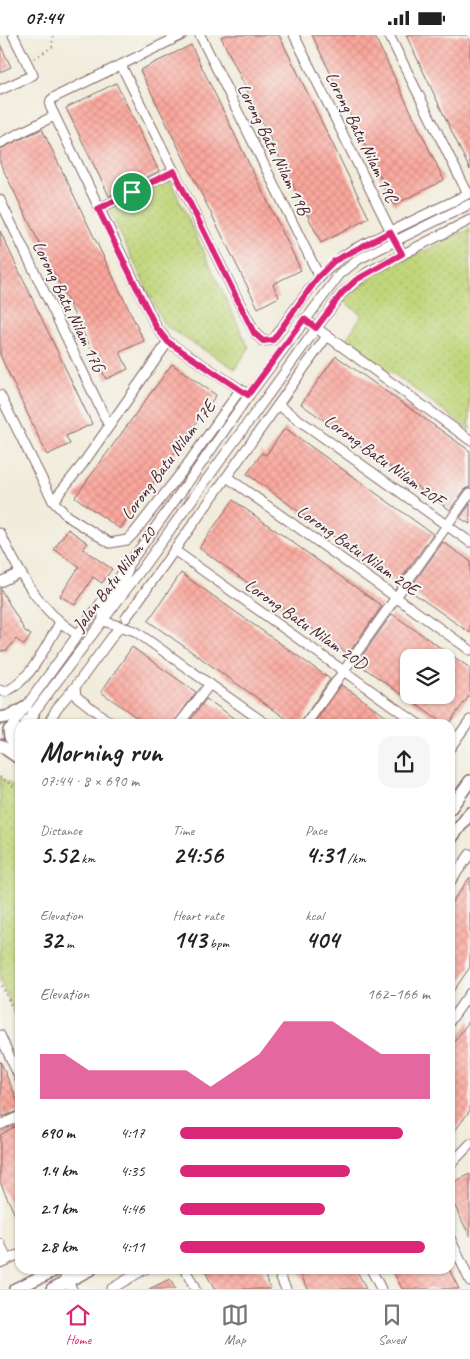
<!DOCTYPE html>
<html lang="en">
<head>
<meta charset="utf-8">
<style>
  body { margin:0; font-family:Caveat,sans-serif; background:#f6f6f6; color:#222; height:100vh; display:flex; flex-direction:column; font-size:19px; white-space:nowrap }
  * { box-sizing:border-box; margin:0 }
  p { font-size:16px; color:#767676 }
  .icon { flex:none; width:28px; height:28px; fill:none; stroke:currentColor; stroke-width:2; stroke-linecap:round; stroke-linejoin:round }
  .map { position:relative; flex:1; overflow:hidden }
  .panel { position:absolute; left:15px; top:684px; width:440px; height:555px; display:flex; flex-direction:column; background:#fff; border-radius:15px; box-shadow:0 1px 4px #0004 }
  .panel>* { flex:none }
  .fabs { position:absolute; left:400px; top:614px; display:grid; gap:10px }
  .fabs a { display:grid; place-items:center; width:55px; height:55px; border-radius:10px; background:#fff; box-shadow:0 1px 4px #0004; font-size:25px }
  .pin { position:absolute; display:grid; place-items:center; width:42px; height:42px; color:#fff; margin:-21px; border:2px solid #fff; border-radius:50%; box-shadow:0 1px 5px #0007 }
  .round { display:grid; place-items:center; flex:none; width:52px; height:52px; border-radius:15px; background:#f6f6f6 }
  .head { display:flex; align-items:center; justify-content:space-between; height:85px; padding:0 25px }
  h1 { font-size:28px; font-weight:700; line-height:38px }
  .metrics { display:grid; grid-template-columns:repeat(3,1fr); gap:8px; height:85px; padding:5px 25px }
  .metrics div { display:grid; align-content:center }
  .metrics b { font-size:25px; font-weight:700 }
  .metrics small { font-size:14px; font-weight:400 }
  .metrics p { font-size:14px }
  .chart { height:140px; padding:10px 25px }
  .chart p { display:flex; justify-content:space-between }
  .chart svg { width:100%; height:90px; margin-top:5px; fill:#db2777; opacity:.7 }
  ul { padding:0 25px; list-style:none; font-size:16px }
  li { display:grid; grid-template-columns:80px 60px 1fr; align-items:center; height:38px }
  li i { height:12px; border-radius:6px; background:#db2777 }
  .status { display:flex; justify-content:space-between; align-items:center; height:35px; padding:0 25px; background:#fff; direction:ltr }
  .status svg { height:14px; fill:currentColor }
  .menu { display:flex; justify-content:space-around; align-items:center; height:70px; border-top:1px solid #e0e0e0; background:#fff; font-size:14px; color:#767676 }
  .menu a { display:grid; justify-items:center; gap:2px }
  .menu .active { color:#db2777 }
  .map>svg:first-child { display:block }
  .grass { fill:url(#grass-dots); stroke:#857a52 }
  .building { fill:url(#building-cross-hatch); fill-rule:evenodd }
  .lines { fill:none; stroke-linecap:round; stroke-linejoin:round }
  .minor-casing { stroke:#846769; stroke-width:11 }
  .major-casing { stroke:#846769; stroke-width:14 }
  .path { stroke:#846769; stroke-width:2; stroke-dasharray:1 4; stroke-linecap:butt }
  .minor { stroke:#fff; stroke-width:9 }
  .major { stroke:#fff; stroke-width:11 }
  .route-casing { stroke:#fff; stroke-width:10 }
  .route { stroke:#db2777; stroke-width:6 }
  .labels { text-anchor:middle; stroke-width:4; stroke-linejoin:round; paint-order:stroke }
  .street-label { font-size:18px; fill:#4a1f2b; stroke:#f6f6f2 }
</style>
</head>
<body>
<div class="status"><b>07:44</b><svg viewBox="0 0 49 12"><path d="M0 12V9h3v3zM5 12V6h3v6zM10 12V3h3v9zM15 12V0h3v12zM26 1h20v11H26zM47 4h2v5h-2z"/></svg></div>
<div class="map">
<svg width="470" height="1254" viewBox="0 0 470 1254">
  <defs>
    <pattern id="grass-dots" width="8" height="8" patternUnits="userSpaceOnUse" patternTransform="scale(1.25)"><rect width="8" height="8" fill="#c0d67a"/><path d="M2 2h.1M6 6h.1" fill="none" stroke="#a6b76a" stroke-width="1.8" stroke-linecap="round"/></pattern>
    <pattern id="building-cross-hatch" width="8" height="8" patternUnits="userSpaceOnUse" patternTransform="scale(1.25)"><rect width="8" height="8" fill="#faa79c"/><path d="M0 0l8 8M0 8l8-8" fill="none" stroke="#d88f87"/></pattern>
  </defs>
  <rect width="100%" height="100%" fill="#f6f6f2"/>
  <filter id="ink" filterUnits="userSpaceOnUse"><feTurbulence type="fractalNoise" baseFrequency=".02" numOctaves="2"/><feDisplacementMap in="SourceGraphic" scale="10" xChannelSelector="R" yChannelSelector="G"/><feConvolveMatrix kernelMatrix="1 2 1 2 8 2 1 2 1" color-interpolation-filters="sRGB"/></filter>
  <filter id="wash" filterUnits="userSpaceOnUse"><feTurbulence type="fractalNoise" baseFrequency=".0096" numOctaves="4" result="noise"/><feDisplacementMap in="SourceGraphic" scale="20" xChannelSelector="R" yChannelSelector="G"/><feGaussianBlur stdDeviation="1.12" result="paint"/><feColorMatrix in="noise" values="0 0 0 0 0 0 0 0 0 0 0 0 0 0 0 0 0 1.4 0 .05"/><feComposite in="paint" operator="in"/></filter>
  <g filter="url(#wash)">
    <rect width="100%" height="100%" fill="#f1ecdb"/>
    <g class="grass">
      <polygon points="169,143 249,313 235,334 164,290 109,175"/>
      <polygon points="470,194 470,395 346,304 362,280 342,265 380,237"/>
      <polygon points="0,742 20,756 20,990 0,946"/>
    </g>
    <g id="blocks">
      <g class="building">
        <polygon points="226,0 279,0 369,183 321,208 221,2"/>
        <polygon points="312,0 374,0 444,145 394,170"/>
        <polygon points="406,0 467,0 470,5 470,135"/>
        <polygon points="0,9 11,32 0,37"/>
        <polygon points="191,10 301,235 273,249 279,262 258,273 140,35"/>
        <polygon points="116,48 159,136 109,161 66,73"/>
        <polygon points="42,94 144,306 120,317 128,334 106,344 0,128 0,114"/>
        <polygon points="0,196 92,389 66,401 70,409 47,420 0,320"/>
        <polygon points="336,321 470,416 470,452 465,454 450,475 301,369"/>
        <polygon points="172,329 216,360 120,494 75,462"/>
        <polygon points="285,393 433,499 398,548 247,439 262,418 266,420"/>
        <polygon points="233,465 382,571 348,619 199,513"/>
        <polygon points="470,469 470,489 460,483"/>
        <polygon points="68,494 88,508 83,514 112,534 102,548 93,542 75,570 60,561 79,532 54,514"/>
        <polygon points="443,507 470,526 470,598 409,555"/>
        <polygon points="181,538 330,644 300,689 294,689 148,586"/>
        <polygon points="0,553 25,596 31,600 24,610 16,604 7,615 0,616"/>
        <path d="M392,579L470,633V660L448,689H444L357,628ZM409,622H446V660H409Z"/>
        <polygon points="132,612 196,657 173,689 146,689 101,657"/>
        <polygon points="341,650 355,659 396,689 314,689"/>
        <polygon points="206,664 220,673 241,689 192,689 189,687"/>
        <polygon points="470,842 470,932 450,961 450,870"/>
        <polygon points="470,985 470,1075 450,1103 450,1013"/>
        <polygon points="0,1026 20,1071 20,1075 2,1082"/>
        <polygon points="20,1088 20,1191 0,1147 0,1100"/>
        <polygon points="470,1139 470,1202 450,1161 450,1149"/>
        <polygon points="204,1234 262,1234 271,1254 214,1254"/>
        <polygon points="298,1234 356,1234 366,1254 308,1254"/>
        <polygon points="392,1234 449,1234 459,1254 402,1254"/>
        <polygon points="170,1244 175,1254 149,1254"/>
      </g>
    </g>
  </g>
  <g filter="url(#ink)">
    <use href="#blocks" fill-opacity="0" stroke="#846769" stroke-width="1"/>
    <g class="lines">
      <g class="minor-casing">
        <g id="minor">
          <polyline points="182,0 55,62 51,65 50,71 156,291 168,307 249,360"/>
          <polyline points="200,0 319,241"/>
          <polyline points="294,0 402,219"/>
          <polyline points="389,0 468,159"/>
          <path d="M121,30L243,275L255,298L263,306L273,305C297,272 317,237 352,215L470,158"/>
          <polyline points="0,55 33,40 13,0"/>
          <polyline points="0,108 54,81"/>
          <polyline points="0,165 109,391"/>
          <polyline points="98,174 174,136"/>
          <polyline points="304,284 470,405"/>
          <polyline points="0,360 53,466 67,481 110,508 127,505 134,498 184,434 240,355"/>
          <polyline points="278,370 470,507"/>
          <polyline points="227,442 470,615"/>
          <polyline points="53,466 82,430 168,307"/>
          <path d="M0,498C19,537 38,575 77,599"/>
          <polyline points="174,515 418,689"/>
          <path d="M128,535C123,550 100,572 103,586L135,596L266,689"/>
          <polyline points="0,547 19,538"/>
          <polyline points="126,583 327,301"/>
          <path d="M0,655L5,657C31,646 45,611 60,588"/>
          <polyline points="25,689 141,535 342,258 368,237 470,185"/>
          <polyline points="48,689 57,673 75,652"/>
          <polyline points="112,689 76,661 75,652 120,591"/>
          <polyline points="179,689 210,649"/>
          <polyline points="306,689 470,458"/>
          <polyline points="9,695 199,432 249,360 340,239 359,224 470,169"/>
          <polyline points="16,700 20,694"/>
          <polyline points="450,713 470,685"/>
          <polyline points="450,847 470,819"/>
          <polyline points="450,986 470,958"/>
          <polyline points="0,1000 20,1044"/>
          <polyline points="0,1090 20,1081"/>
          <polyline points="450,1130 470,1109"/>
          <polyline points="450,1203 470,1246"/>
          <polyline points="0,1208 7,1225"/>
          <polyline points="0,1228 20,1219"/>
          <polyline points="62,1234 72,1254"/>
          <polyline points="185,1234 195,1254"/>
          <polyline points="277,1234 286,1254"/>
          <polyline points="371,1234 381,1254"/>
          <polyline points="111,1254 145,1234"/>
        </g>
      </g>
      <g class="major-casing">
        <g id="major">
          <polyline points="0,683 11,681 26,672"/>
          <polyline points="31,689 33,679"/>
          <polyline points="9,695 10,702 20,718"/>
          <polyline points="0,710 20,724"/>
          <polyline points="450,774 470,746"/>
          <polyline points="450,805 470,778"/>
          <polyline points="15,1254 58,1234"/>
          <polyline points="52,1254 91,1234"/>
        </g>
      </g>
      <g class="path">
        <polyline points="35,23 52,12 53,0"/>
        <polyline points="0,742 20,756"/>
        <polyline points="0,946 20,990"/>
      </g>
      <use href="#minor" class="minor"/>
      <use href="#major" class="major"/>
    </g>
  </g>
  <g class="lines" filter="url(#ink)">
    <g class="route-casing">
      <polygon id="route" points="174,136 254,298 263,306 273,305 319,241 334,226 390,197 402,219 356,245 342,258 316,293 304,284 248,360 168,307 156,292 98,174"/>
    </g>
    <use href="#route" class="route"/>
  </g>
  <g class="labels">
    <g class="street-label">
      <text transform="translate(362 102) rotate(64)" y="6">Lorong Batu Nilam 19C</text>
      <text transform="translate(274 114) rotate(64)" y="6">Lorong Batu Nilam 19B</text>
      <text transform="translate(69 271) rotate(64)" y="6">Lorong Batu Nilam 17G</text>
      <text transform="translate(168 425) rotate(-53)" y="6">Lorong Batu Nilam 17E</text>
      <text transform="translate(384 425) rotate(36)" y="6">Lorong Batu Nilam 20F</text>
      <text transform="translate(358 515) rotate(35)" y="6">Lorong Batu Nilam 20E</text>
      <text transform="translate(114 544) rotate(-53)" y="6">Jalan Batu Nilam 20</text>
      <text transform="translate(306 589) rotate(35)" y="6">Lorong Batu Nilam 20D</text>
    </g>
  </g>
</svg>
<div class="fabs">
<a><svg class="icon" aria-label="layers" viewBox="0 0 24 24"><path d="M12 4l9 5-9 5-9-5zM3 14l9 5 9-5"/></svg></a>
</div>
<div class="pin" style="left:132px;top:157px;background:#1e9e55"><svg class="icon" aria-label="arrive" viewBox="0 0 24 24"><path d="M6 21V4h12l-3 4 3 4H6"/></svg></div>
<section class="panel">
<div class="head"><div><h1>Morning run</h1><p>07:44 · 8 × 690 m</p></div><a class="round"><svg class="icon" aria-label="share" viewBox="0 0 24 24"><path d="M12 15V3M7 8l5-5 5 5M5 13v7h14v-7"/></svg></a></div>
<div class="metrics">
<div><p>Distance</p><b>5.52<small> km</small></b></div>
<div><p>Time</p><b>24:56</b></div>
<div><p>Pace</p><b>4:31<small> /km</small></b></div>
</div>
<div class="metrics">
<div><p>Elevation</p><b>32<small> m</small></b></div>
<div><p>Heart rate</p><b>143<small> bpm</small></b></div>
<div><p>kcal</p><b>404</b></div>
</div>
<div class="chart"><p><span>Elevation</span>162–166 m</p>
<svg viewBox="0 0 160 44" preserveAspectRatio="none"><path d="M0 44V22L10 22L20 30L30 30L40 30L50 30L60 30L70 38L80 30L90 22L100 6L110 6L120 6L130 14L140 22L150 22L160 22V44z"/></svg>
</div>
<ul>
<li><b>690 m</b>4:17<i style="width:89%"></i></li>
<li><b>1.4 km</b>4:35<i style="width:68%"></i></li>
<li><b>2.1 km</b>4:46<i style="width:58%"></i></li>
<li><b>2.8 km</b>4:11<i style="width:98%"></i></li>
</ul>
</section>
</div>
<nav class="menu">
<a class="active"><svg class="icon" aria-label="home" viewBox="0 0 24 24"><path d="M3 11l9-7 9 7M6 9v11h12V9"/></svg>Home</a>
<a><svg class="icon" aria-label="map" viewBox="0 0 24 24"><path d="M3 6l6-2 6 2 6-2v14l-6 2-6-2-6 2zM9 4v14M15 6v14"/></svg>Map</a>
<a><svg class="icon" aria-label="saved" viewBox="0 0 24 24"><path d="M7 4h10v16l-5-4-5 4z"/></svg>Saved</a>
</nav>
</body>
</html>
